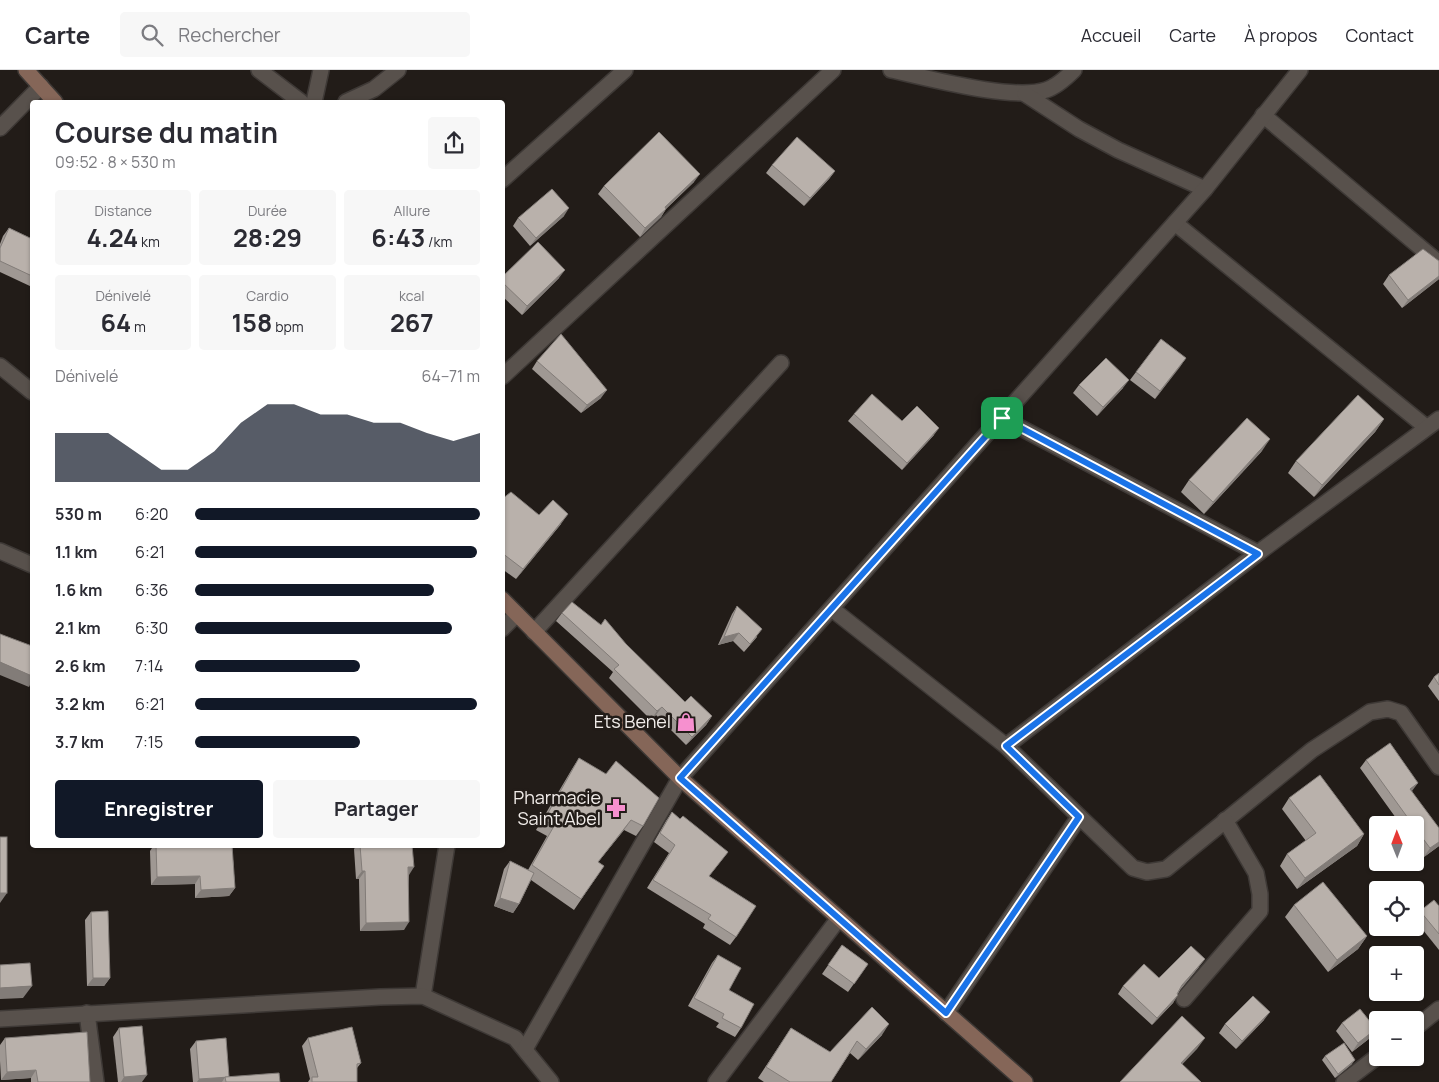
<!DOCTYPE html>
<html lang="fr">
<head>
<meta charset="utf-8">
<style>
  body { margin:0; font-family:Manrope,sans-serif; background:#f7f7f7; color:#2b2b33; height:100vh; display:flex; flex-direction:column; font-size:19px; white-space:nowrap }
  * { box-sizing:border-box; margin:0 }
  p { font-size:16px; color:#7c7c81 }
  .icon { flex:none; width:28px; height:28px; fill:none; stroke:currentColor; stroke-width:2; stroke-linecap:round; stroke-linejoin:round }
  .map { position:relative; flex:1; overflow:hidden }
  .drawer { position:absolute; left:30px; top:30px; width:475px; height:748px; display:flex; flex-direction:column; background:#fff; border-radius:5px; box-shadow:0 1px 4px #0004 }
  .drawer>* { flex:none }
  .needle { width:32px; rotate:359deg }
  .tools { position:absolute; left:1369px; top:746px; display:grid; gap:10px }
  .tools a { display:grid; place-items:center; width:55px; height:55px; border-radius:5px; background:#fff; box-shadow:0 1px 4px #0004; font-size:25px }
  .pin { position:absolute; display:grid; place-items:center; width:42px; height:42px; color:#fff; margin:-21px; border-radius:10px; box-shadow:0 2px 8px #0006 }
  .round { display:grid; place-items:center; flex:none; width:52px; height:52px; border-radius:5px; background:#f7f7f7 }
  .summary { display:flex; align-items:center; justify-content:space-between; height:85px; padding:0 25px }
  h1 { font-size:28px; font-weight:700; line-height:38px }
  .metrics { display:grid; grid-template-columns:repeat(3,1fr); gap:8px; height:85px; padding:5px 25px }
  .metrics div { display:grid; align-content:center; border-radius:5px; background:#f7f7f7; text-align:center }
  .metrics b { font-size:25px; font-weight:700 }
  .metrics small { font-size:14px; font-weight:400 }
  .metrics p { font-size:14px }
  .chart { height:140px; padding:10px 25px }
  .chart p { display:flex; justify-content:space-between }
  .chart svg { width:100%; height:90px; margin-top:5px; fill:#111827; opacity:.7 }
  .action { display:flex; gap:10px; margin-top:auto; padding:10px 25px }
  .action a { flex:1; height:58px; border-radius:5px; background:#111827; color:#fff; font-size:20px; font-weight:700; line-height:58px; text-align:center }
  .action a+a { background:#f7f7f7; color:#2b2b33 }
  ul { padding:0 25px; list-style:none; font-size:16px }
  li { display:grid; grid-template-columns:80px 60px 1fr; align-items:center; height:38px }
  li i { height:12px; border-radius:6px; background:#111827 }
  header { display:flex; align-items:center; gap:30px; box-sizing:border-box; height:70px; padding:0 25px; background:#fff; border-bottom:1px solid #e1e1e2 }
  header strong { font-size:24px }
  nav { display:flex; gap:28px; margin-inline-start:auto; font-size:18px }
  .search { width:350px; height:45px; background:#f7f7f7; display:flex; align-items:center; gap:12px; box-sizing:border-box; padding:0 18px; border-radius:5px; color:#7c7c81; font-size:19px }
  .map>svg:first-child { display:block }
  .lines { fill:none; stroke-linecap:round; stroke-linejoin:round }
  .street-casing { stroke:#3e3936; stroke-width:18 }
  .secondary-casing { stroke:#3e3936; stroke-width:18 }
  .street { stroke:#58514c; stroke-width:15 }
  .secondary { stroke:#856658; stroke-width:15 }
  .wall { fill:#9f9893 }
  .shaded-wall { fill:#827c78 }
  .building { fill:#b9b1ab; stroke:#827c78 }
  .route-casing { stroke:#fff; stroke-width:10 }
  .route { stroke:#1a73e8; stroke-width:6 }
  .labels { text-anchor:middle; stroke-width:5; stroke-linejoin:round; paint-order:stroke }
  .poi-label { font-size:18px; fill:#f1ece9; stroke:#221c18; text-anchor:end }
</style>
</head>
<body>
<header>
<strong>Carte</strong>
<div class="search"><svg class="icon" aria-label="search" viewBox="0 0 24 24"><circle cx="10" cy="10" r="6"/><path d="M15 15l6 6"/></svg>Rechercher</div>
<nav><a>Accueil</a><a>Carte</a><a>À propos</a><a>Contact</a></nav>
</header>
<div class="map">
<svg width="1439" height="1012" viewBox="0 0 1439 1012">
  <rect width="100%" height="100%" fill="#221c18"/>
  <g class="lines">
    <g class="street-casing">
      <g id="street">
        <polyline points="259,0 301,32"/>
        <path d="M891,0C929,8 1011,31 1046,20C1056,17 1067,7 1074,0"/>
        <polyline points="1025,24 1079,59 1118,80 1205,119"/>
        <polyline points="314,32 321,0"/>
        <polyline points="346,32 374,19 398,0"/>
        <polyline points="1263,45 1439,193"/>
        <polyline points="0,58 41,16"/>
        <polyline points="502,110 625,0"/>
        <polyline points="1175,153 1426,357"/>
        <polyline points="0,296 32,322"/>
        <polyline points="502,307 833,0"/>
        <polyline points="1002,348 1258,483"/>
        <polyline points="0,481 32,495"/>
        <polyline points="832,539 1006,676 1133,798 1147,802 1166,799 1312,680 1370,642 1388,639 1401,643 1439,697"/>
        <polyline points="502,559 517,544"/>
        <polyline points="534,562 781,293"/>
        <polyline points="1006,676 1258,483 1439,349"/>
        <polyline points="423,926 447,775"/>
        <polyline points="1184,929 1260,841 1260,824 1256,803 1225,750"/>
        <polyline points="87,943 96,1012"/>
        <polyline points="946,943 1079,747"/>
        <polyline points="0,949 380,927 423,926 515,968 551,1012"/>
        <polyline points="1415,958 1439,939"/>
        <polyline points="525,979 680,708 1205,119 1300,0"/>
        <polyline points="716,1012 839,848"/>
        <polyline points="1344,1012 1378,986"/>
      </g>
    </g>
    <g class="secondary-casing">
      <g id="secondary">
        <polyline points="26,0 55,32"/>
        <polyline points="502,529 680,708 1025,1012"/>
      </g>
    </g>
    <use href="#street" class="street"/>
    <use href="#secondary" class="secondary"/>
  </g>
  <g class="wall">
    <polygon points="772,95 835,101 829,109 804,136 766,103"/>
    <polygon points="694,112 666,139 661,147 640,167 598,124 604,116"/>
    <polygon points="564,146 530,176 513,156 518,148"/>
    <polygon points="9,158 32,169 32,217 0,202 0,174 3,166"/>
    <polygon points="1439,191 1439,209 1402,238 1383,214 1389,205"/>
    <polygon points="502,207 559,208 522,245 502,226"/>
    <polygon points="1186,288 1155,329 1130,310 1136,302"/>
    <polygon points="537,291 601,328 581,343 532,299"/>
    <polygon points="1079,315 1123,318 1097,346 1073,323"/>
    <polygon points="854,344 934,365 902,400 848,351"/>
    <polygon points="1384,349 1375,362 1314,427 1288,403 1296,391"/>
    <polygon points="1262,381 1204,444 1181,422 1189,410"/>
    <polygon points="502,429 561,454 516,509 502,499"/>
    <polygon points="737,536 757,567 744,582 733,571 718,575 732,544"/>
    <polygon points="562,543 626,574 685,632 712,646 706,655 686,675 656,645 651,650 609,608 613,602 556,551"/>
    <polygon points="1439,603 1439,631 1428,616 1434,607"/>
    <polygon points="579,688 643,756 636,766 624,760 598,792 604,796 574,840 531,810 519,834 513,843 494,836 504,799 510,791 528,800 547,766 536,760 572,699"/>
    <polygon points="1366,690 1412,721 1439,776 1424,787 1415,774 1415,755 1401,755 1360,698"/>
    <polygon points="1289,728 1364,764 1357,776 1297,819 1280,796 1287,784 1306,771 1282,739"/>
    <polygon points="672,742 680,749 728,782 709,806 736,867 730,875 703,858 705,854 647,818 669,783 654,772 666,751"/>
    <polygon points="154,775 232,775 235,818 229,826 195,828 195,814 151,815 150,781"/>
    <polygon points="357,775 412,775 409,805 404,860 360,861 359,809 356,809 354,779"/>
    <polygon points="1294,835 1367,866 1358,879 1328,902 1285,847"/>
    <polygon points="1439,836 1439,880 1415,850 1420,841"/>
    <polygon points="91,842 110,908 104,916 87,916 85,850"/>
    <polygon points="842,875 868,894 848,922 822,904"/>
    <polygon points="718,885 741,958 735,967 716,957 719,953 688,936 712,893"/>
    <polygon points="1199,897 1180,920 1173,933 1152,955 1118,924 1123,916"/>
    <polygon points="872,937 882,965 858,990 850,983 831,1012 764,1012 758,1008 791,958 830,982"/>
    <polygon points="1264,950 1236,979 1219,963 1225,954"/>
    <polygon points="1342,953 1376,959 1370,968 1352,982 1336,961"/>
    <polygon points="119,958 142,1012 118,1012 113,967"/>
    <polygon points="5,968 90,1012 31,1012 31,1008 1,1010 0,991 0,975"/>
    <polygon points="308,968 361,993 357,998 357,1012 308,1012 310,1009 302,976"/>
    <polygon points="196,971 229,1007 280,1012 193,1012 190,979"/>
    <polygon points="1325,986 1352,994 1335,1008 1322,990"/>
  </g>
  <g class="shaded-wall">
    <polygon points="835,101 829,109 804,136 810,128"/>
    <polygon points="700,104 694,112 659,145 665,137"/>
    <polygon points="569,138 564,146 530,176 536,168"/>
    <polygon points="666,139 661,147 640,167 645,158"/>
    <polygon points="565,200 559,208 522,245 527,236"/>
    <polygon points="1439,206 1439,209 1402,238 1408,230"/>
    <polygon points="1186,288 1180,297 1155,329 1160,321"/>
    <polygon points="1129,310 1123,318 1097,346 1103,337"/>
    <polygon points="607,320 601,328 581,343 587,335"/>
    <polygon points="1384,349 1375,362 1314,427 1322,415"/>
    <polygon points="939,358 934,365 902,400 907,393"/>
    <polygon points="1270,369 1262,381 1204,444 1213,432"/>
    <polygon points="568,444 561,454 516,509 523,499"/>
    <polygon points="739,563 733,571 718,575 724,567"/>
    <polygon points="0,592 32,606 32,611 29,617 0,605"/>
    <polygon points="662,637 656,645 651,650 657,641"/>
    <polygon points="712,646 706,655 686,675 692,667"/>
    <polygon points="1418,713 1412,721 1410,719"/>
    <polygon points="631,750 624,760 590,802 598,792"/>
    <polygon points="1364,764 1357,776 1297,819 1305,808"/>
    <polygon points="1439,772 1439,776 1424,787 1430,778"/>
    <polygon points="408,797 414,797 409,805"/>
    <polygon points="362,801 365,801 359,809 356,809"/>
    <polygon points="200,806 195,814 151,815 157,807"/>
    <polygon points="235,818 229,826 195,828 201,820"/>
    <polygon points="0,823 7,823 0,833"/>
    <polygon points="500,828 519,834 513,843 494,836"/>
    <polygon points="409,852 404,860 360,861 366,853"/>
    <polygon points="1367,866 1358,879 1328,902 1337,890"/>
    <polygon points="1205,889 1199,897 1177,923 1182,915"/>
    <polygon points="93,908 110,908 104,916 87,916"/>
    <polygon points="32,916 23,928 0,929 0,918"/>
    <polygon points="1178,925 1173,933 1152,955 1157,948"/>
    <polygon points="1270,942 1264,950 1236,979 1242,971"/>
    <polygon points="889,954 882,965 858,990 866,979"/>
    <polygon points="1376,959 1370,968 1352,982 1358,973"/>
    <polygon points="1205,968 1197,979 1173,1004 1181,993"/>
    <polygon points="1355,990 1352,994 1335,1008 1338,1004"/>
    <polygon points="36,1000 31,1008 1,1010 7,1002"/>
    <polygon points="147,1005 142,1012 121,1012 124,1007"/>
    <polygon points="225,1007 222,1012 197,1012 199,1009"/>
  </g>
  <g class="building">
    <polygon points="659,62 700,104 665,137 666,139 645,158 604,116"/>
    <polygon points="797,67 835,101 810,128 772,95"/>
    <polygon points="552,119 569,138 536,168 518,148"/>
    <polygon points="9,158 32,169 32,206 0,191 0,178"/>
    <polygon points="538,172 565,200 527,236 502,212 502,207"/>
    <polygon points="1423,179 1439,191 1439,206 1408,230 1389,205"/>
    <polygon points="561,264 607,320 587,335 537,291"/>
    <polygon points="1161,269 1186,288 1160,321 1136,302"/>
    <polygon points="1106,288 1129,310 1103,337 1079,315"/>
    <polygon points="872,324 902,351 917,336 939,358 907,393 854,344"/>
    <polygon points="1358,325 1384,349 1322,415 1296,391"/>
    <polygon points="1247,348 1270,369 1213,432 1189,410"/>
    <polygon points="511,422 539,445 553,430 568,444 523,499 502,483 502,429"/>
    <polygon points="572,532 601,555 605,549 626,574 685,632 691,626 712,646 692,667 662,637 657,641 614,599 619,595 562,543"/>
    <polygon points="737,536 762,559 750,574 739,563 724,567"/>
    <polygon points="0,564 32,576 32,606 0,592"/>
    <polygon points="1439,603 1439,615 1434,607"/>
    <polygon points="1390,673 1418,713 1410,719 1439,758 1439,772 1430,778 1415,758 1415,755 1413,755 1366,690"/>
    <polygon points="579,688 606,704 616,691 659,728 643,756 631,750 598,792 604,796 581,829 532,795 554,756 544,750"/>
    <polygon points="1320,705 1364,764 1305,808 1287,784 1316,763 1289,728"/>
    <polygon points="672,742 680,749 683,746 728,782 709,806 756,836 736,867 708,849 711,845 653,810 675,775 660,763"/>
    <rect x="0" y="767" width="7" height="56"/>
    <polygon points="156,775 232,775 235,818 201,820 200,806 157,807"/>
    <polygon points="360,775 412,775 414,797 408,797 409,852 366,853 365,801 362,801"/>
    <polygon points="510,791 534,803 519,834 500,828"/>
    <polygon points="1323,812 1367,866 1337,890 1294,835"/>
    <polygon points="1434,830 1439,836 1439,864 1420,841"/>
    <polygon points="108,841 110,908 93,908 91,842"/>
    <polygon points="842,875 868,894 854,914 828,895"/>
    <polygon points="1191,876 1205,889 1182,915 1177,924 1178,925 1157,948 1123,916 1144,894 1159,908"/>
    <polygon points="718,885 741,898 729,920 754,934 741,958 722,948 724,944 694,928"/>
    <polygon points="30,893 32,916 0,918 0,895"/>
    <polygon points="1253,926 1270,942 1242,971 1225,954"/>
    <polygon points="872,937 889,954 866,979 857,971 831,1012 790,1012 766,997 791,958 830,982"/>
    <polygon points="1360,939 1376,959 1358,973 1342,953"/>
    <polygon points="1182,946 1205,968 1181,993 1201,1012 1120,1012"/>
    <polygon points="142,956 147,1005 124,1007 119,958"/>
    <polygon points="352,957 361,993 357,994 357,1012 312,1012 312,1007 318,1007 308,968"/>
    <polygon points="87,962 90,1012 38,1012 36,1000 7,1002 5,968"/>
    <polygon points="226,968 229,1007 199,1009 196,971"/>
    <polygon points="1344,973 1355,990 1338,1004 1325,986"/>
    <polygon points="279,1003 280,1012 226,1012 225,1007"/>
  </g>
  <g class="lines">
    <g class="route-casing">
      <polygon id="route" points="1002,348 1258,484 1006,676 1079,747 946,943 680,708"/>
    </g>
    <use href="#route" class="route"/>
  </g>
  <defs>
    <g id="shop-bare" transform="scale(1.5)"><path d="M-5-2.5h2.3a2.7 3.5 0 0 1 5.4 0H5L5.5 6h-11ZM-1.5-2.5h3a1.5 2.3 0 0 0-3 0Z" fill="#f690cf" stroke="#221c18" stroke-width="2.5" paint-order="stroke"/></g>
    <g id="pharmacy-bare" transform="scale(1.5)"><path d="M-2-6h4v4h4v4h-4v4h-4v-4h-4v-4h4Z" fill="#f690cf" stroke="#221c18" stroke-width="2.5" paint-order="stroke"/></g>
  </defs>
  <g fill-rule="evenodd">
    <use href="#shop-bare" x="686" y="652"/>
    <use href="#pharmacy-bare" x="616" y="738"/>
  </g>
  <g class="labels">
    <g class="poi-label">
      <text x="671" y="658">Ets Benel</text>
      <text x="601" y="734">Pharmacie<tspan x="601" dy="21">Saint Abel</tspan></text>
    </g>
  </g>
</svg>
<div class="tools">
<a><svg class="needle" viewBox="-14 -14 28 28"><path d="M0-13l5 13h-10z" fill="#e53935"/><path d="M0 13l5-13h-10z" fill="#7c7c81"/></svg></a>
<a><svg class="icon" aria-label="locate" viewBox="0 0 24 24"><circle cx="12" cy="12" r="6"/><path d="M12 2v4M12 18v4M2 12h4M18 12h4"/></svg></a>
<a>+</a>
<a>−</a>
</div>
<div class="pin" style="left:1002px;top:348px;background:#1e9e55"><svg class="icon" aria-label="arrive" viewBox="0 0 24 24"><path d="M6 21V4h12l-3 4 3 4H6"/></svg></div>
<section class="drawer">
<div class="summary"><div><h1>Course du matin</h1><p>09:52 · 8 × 530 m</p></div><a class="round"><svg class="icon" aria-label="share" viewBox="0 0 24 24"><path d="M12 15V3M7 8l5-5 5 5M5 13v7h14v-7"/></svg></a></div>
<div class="metrics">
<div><p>Distance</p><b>4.24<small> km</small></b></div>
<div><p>Durée</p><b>28:29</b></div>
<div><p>Allure</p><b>6:43<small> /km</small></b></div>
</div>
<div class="metrics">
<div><p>Dénivelé</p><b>64<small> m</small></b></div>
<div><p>Cardio</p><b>158<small> bpm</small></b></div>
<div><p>kcal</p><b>267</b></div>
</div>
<div class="chart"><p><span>Dénivelé</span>64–71 m</p>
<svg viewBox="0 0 160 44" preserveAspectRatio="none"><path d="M0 44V20L10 20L20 20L30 29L40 38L50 38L60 29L70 15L80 6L90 6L100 11L110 11L120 15L130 15L140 20L150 24L160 20V44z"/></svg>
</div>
<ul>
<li><b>530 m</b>6:20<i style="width:100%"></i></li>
<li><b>1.1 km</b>6:21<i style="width:99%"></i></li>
<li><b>1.6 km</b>6:36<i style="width:84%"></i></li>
<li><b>2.1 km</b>6:30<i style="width:90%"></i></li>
<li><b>2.6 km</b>7:14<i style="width:58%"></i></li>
<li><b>3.2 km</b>6:21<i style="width:99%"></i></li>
<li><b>3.7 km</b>7:15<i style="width:58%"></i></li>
</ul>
<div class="action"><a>Enregistrer</a><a>Partager</a></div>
</section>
</div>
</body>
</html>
